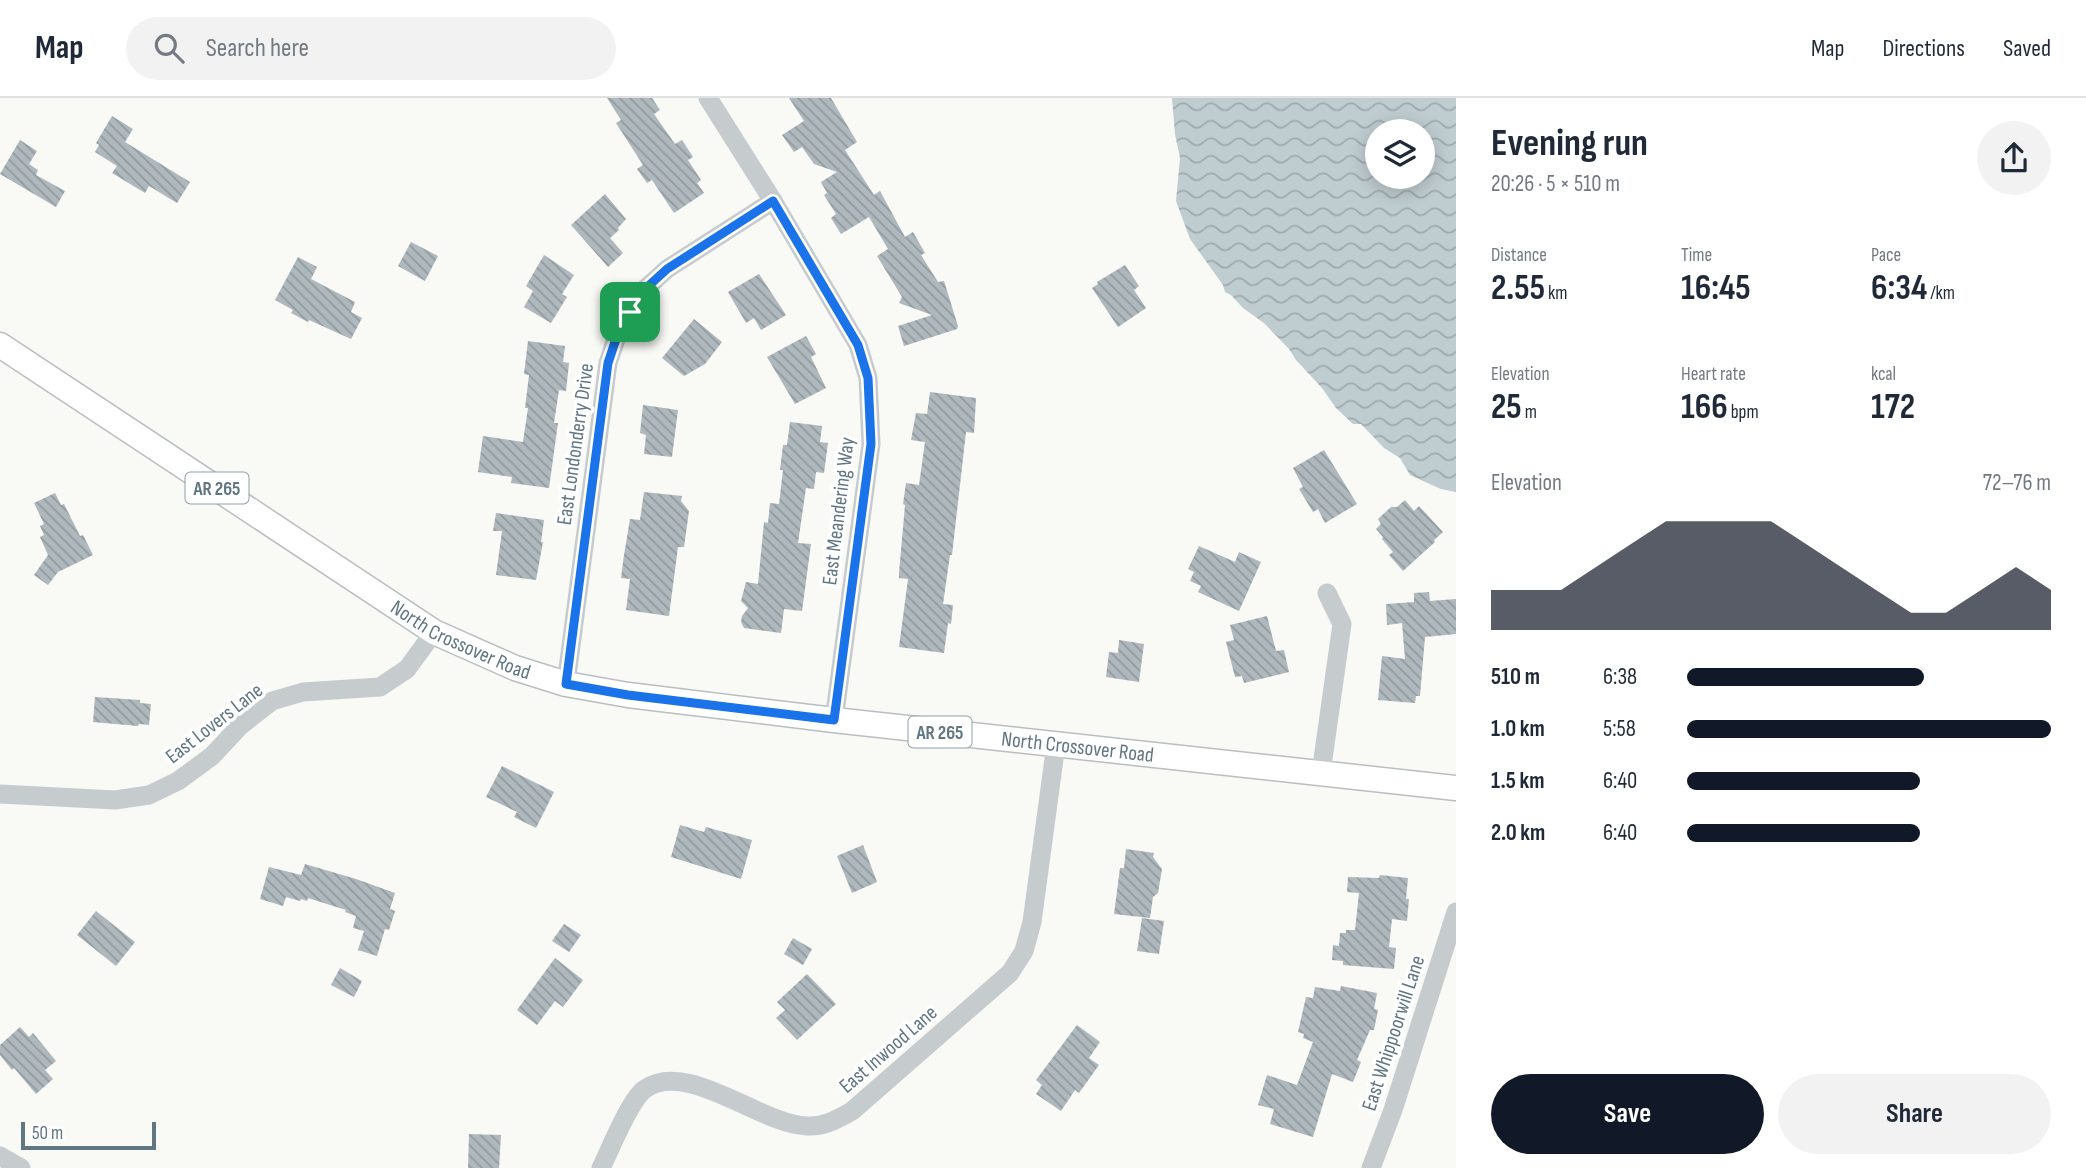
<!DOCTYPE html>
<html lang="en">
<head>
<meta charset="utf-8">
<style>
  body { margin:0; font-family:"Sofia Sans Condensed",sans-serif; background:#f2f2f3; color:#1f2937; height:100vh; display:flex; flex-direction:column; font-size:26px; white-space:nowrap }
  * { box-sizing:border-box; margin:0 }
  p { font-size:23px; color:#747a83 }
  .icon { flex:none; width:38px; height:38px; fill:none; stroke:currentColor; stroke-width:2; stroke-linecap:round; stroke-linejoin:round }
  .map { position:relative; flex:1; overflow:hidden }
  .side { display:flex; flex-direction:column; background:#fff; width:630px }
  .side>* { flex:none }
  .fabs { position:absolute; left:1365px; top:21px; display:grid; gap:14px }
  .fabs a { display:grid; place-items:center; width:70px; height:70px; border-radius:50%; background:#fff; box-shadow:0 4px 18px #0003; font-size:35px }
  .scale { position:absolute; left:21px; bottom:18px; width:135px; box-sizing:border-box; padding-left:7px; border:4px solid #617683; border-top:0; font-size:19px; line-height:24px; white-space:nowrap; color:#617683; -webkit-text-stroke:5px #fff; paint-order:stroke }
  .pin { position:absolute; display:grid; place-items:center; width:60px; height:60px; color:#fff; margin:-30px; border-radius:14px; box-shadow:0 4px 10px #0006 }
  .round { display:grid; place-items:center; flex:none; width:74px; height:74px; border-radius:37px; background:#f2f2f3 }
  .overview { display:flex; align-items:center; justify-content:space-between; height:119px; padding:0 35px }
  h1 { font-size:38px; font-weight:700; line-height:52px }
  .stats { display:grid; grid-template-columns:repeat(3,1fr); gap:10px; height:119px; padding:7px 35px }
  .stats div { display:grid; align-content:center }
  .stats b { font-size:35px; font-weight:700 }
  .stats small { font-size:19px; font-weight:400 }
  .stats p { font-size:19px }
  .chart { height:196px; padding:14px 35px }
  .chart p { display:flex; justify-content:space-between }
  .chart svg { width:100%; height:126px; margin-top:7px; fill:#111827; opacity:.7 }
  .cta { display:flex; gap:14px; margin-top:auto; padding:14px 35px }
  .cta a { flex:1; height:80px; border-radius:42px; background:#111827; color:#fff; font-size:28px; font-weight:700; line-height:80px; text-align:center }
  .cta a+a { background:#f2f2f3; color:#1f2937 }
  ul { padding:0 35px; list-style:none; font-size:23px }
  li { display:grid; grid-template-columns:112px 84px 1fr; align-items:center; height:52px }
  li i { height:18px; border-radius:9px; background:#111827 }
  header { display:flex; align-items:center; gap:42px; box-sizing:border-box; height:98px; padding:0 35px; background:#fff; border-bottom:2px solid #e0e1e3 }
  header strong { font-size:33px }
  nav { display:flex; gap:38px; margin-inline-start:auto; font-size:24px }
  .search { width:490px; height:63px; background:#f2f2f3; display:flex; align-items:center; gap:18px; box-sizing:border-box; padding:0 24px; border-radius:38px; color:#747a83; font-size:26px }
  main { display:flex; flex:1; min-height:0 }
  .map>svg:first-child { display:block }
  .water { fill:url(#water-waves); fill-rule:evenodd }
  .building { fill:url(#building-back-hatch) }
  .lines { fill:none; stroke-linecap:round; stroke-linejoin:round }
  .major-casing { stroke:#b9bec1; stroke-width:27 }
  .minor { stroke:#c6cbce; stroke-width:19 }
  .major { stroke:#fff; stroke-width:24 }
  .route-casing { stroke:#fff; stroke-width:14 }
  .route { stroke:#1a73e8; stroke-width:9 }
  .labels { text-anchor:middle; stroke-width:7; stroke-linejoin:round; paint-order:stroke }
  .shield { fill:#fff; stroke:#909fa8; stroke-width:2 }
  .shield-label { font-size:19px; font-weight:bold; fill:#617683 }
  .street-label { font-size:21px; fill:#617683; stroke:#fff }
</style>
</head>
<body>
<header>
<strong>Map</strong>
<div class="search"><svg class="icon" aria-label="search" viewBox="0 0 24 24"><circle cx="10" cy="10" r="6"/><path d="M15 15l6 6"/></svg>Search here</div>
<nav><a>Map</a><a>Directions</a><a>Saved</a></nav>
</header>
<main>
<div class="map">
<svg width="1456" height="1070" viewBox="0 0 1456 1070">
  <defs>
    <pattern id="water-waves" width="16" height="10" patternUnits="userSpaceOnUse" patternTransform="scale(1.75)"><rect width="16" height="10" fill="#bfccd0"/><path d="M0 5q4-4 8 0t8 0" fill="none" stroke="#9faaae"/></pattern>
    <pattern id="building-back-hatch" width="6" height="6" patternUnits="userSpaceOnUse" patternTransform="scale(1.75)"><rect width="6" height="6" fill="#aeb8bd"/><path d="M-1 5l2 2M0 0l6 6M5-1l2 2" fill="none" stroke="#919a9f"/></pattern>
  </defs>
  <rect width="100%" height="100%" fill="#f9f9f6"/>
  <path class="water" d="M1172,0H1456V394L1441,391L1410,377L1400,360L1384,350L1361,326H1353L1336,310L1322,290L1296,262L1289,251L1264,225L1243,210L1231,197L1225,194L1223,187L1190,141L1176,103L1180,60L1175,36ZM1377,33H1423V79H1377Z"/>
  <g class="building">
    <polygon points="607,0 652,0 660,12 654,16 675,46 682,42 693,59 688,62 701,82 697,85 704,95 674,115 652,82 647,85 637,71 643,67 616,25 621,22"/>
    <polygon points="789,0 831,0 857,44 845,52 874,97 880,93 905,139 913,134 925,155 921,157 938,184 944,183 958,228 957,231 904,248 898,228 932,217 899,205 902,199 877,158 888,151 869,119 841,136 831,120 836,116 824,97 827,95 821,84 837,74 814,66 802,49 794,54 782,37 804,23"/>
    <polygon points="112,18 133,31 125,44 190,84 177,105 149,88 145,95 112,75 117,68 95,54 99,47 96,45"/>
    <polygon points="20,42 37,53 29,66 38,72 36,77 65,93 56,109 0,76"/>
    <polygon points="605,96 626,121 618,130 619,132 610,140 623,155 608,169 571,127"/>
    <polygon points="411,144 438,158 425,183 398,168"/>
    <polygon points="544,157 574,177 562,196 567,199 551,225 524,209 533,193 526,188"/>
    <polygon points="298,159 317,169 311,181 355,204 351,214 362,220 351,241 309,222 308,224 291,215 293,212 275,202"/>
    <polygon points="1125,167 1139,188 1134,192 1146,210 1118,229 1092,190 1098,186 1097,184"/>
    <polygon points="759,176 786,217 761,232 754,220 746,225 728,194"/>
    <polygon points="694,221 722,244 705,266 684,278 662,260"/>
    <polygon points="806,238 816,256 811,259 826,290 795,306 767,259"/>
    <polygon points="528,243 565,248 563,264 569,265 566,293 559,292 554,325 558,325 549,390 511,385 512,379 478,374 483,338 523,344 528,310 525,310 529,277 524,276"/>
    <polygon points="930,294 976,300 974,335 966,334 952,457 950,457 943,506 953,507 951,526 948,525 944,555 899,549 908,481 899,480 899,475 905,407 903,406 906,385 919,387 925,344 911,342 916,315 927,316"/>
    <polygon points="643,307 678,312 672,359 644,356 646,337 640,335"/>
    <polygon points="790,324 822,328 820,344 828,345 824,375 816,374 814,391 806,390 798,445 811,446 802,513 784,511 781,535 744,530 741,524 742,518 748,510 741,503 746,484 758,486 764,424 768,425 770,405 779,406 783,372 780,372 783,347 787,347"/>
    <polygon points="1324,352 1357,406 1325,425 1318,411 1313,414 1299,391 1303,389 1293,370"/>
    <polygon points="644,394 682,398 681,403 689,413 684,449 678,449 669,518 626,512 630,481 621,480 624,457 630,421 640,422"/>
    <polygon points="55,395 61,407 64,406 80,438 83,437 93,457 58,474 48,487 34,477 48,457 40,439 44,437 40,428 44,426 34,405"/>
    <polygon points="1405,402 1414,413 1419,408 1443,434 1434,442 1435,444 1403,473 1389,457 1393,454 1382,441 1383,439 1376,431 1381,426 1378,421 1391,409 1397,409"/>
    <polygon points="496,415 544,422 541,444 543,444 536,482 496,477 502,433 493,433"/>
    <polygon points="1199,448 1235,464 1239,454 1261,464 1239,513 1198,494 1201,488 1190,483 1194,474 1188,471"/>
    <polygon points="1429,494 1430,503 1456,501 1456,536 1425,539 1420,598 1416,598 1415,605 1378,602 1382,558 1405,561 1402,525 1387,527 1386,506 1414,504 1414,495"/>
    <polygon points="1267,518 1276,553 1284,552 1289,574 1244,585 1242,578 1235,579 1226,544 1234,542 1230,527"/>
    <polygon points="1119,542 1144,546 1139,584 1106,579 1109,554 1118,555"/>
    <polygon points="95,599 140,602 140,605 151,606 149,627 139,626 138,628 93,624"/>
    <polygon points="502,668 554,694 536,730 514,719 517,714 486,699"/>
    <polygon points="680,727 704,734 706,729 752,742 741,781 671,759"/>
    <polygon points="863,747 877,784 852,795 837,758"/>
    <polygon points="1126,751 1154,755 1153,759 1162,771 1158,795 1153,799 1150,820 1114,816 1120,770 1124,770"/>
    <polygon points="305,766 356,781 395,795 390,811 395,813 389,832 385,831 377,858 358,852 364,833 353,830 356,818 345,814 346,812 308,800 307,803 301,801 300,803 286,799 283,808 260,801 269,769 301,777"/>
    <polygon points="1380,777 1408,780 1406,801 1409,801 1407,823 1392,821 1389,849 1396,850 1394,871 1343,867 1343,863 1332,862 1333,847 1339,848 1340,835 1346,835 1346,832 1355,832 1359,795 1347,794 1348,779 1379,780"/>
    <polygon points="96,813 135,844 116,868 77,837"/>
    <polygon points="1142,820 1164,823 1159,856 1137,853"/>
    <polygon points="564,826 581,837 569,854 552,843"/>
    <polygon points="793,840 812,851 803,867 784,856"/>
    <polygon points="555,860 583,882 563,909 555,903 537,927 517,912"/>
    <polygon points="340,870 362,883 354,899 331,887"/>
    <polygon points="807,876 836,906 797,942 776,920 785,912 777,904"/>
    <polygon points="1341,888 1377,895 1374,911 1378,912 1374,932 1370,932 1357,962 1361,964 1353,984 1332,976 1313,1039 1270,1026 1274,1011 1258,1007 1267,977 1297,987 1313,944 1303,940 1304,936 1298,934 1306,899 1313,900 1315,889 1340,893"/>
    <polygon points="1077,927 1100,944 1089,960 1099,967 1079,995 1075,992 1061,1013 1036,996 1042,987 1036,982"/>
    <polygon points="20,929 29,939 33,935 56,963 45,972 53,981 36,996 14,970 12,972 0,957 0,947"/>
    <polygon points="469,1036 501,1037 499,1070 468,1070"/>
  </g>
  <g class="lines">
    <g class="major-casing">
      <g id="major">
        <path id="s1" d="M0,247L434,534L515,570L566,586L628,597L834,622L1456,690"/>
      </g>
    </g>
    <g class="minor">
      <polyline points="708,0 773,103 858,247 868,280 871,346 834,622"/>
      <polyline points="566,586 608,265 617,238 644,192 667,171 773,103"/>
      <polyline points="1321,675 1342,526 1327,495"/>
      <polyline points="0,696 115,702 149,697 178,683 212,658 240,628 272,603 303,594 380,589 407,571 434,534"/>
      <polyline points="0,1058 21,1070"/>
      <path d="M601,1070C610,1052 630,1001 645,991C687,961 761,1027 807,1028C824,1029 838,1021 852,1013L1010,875L1024,853L1032,824L1056,646"/>
      <polyline points="1371,1070 1393,1012 1456,814"/>
    </g>
    <use href="#major" class="major"/>
  </g>
  <g class="lines">
    <g class="route-casing">
      <polygon id="route" points="773,103 858,247 868,280 871,346 834,622 628,597 566,586 608,265 617,238 644,192 667,171"/>
    </g>
    <use href="#route" class="route"/>
  </g>
  <g class="labels">
    <g class="shield">
      <rect x="185.5" y="374.5" width="63" height="31" rx="5"/>
      <rect x="908.5" y="618.5" width="63" height="31" rx="5"/>
    </g>
    <g class="shield-label">
      <text x="217" y="397">AR 265</text>
      <text x="940" y="641">AR 265</text>
    </g>
    <g class="street-label">
      <text transform="translate(575 346) rotate(-82)" y="7">East Londonderry Drive</text>
      <text transform="translate(838 413) rotate(-83)" y="7">East Meandering Way</text>
      <text dy="7" stroke="none"><textPath href="#s1" startOffset="548">North Crossover Road</textPath></text>
      <text transform="translate(214 625) rotate(-38)" y="7">East Lovers Lane</text>
      <text dy="7" stroke="none"><textPath href="#s1" startOffset="1178">North Crossover Road</textPath></text>
      <text transform="translate(1393 935) rotate(-72)" y="7">East Whippoorwill Lane</text>
      <text transform="translate(888 951) rotate(-41)" y="7">East Inwood Lane</text>
    </g>
  </g>
</svg>
<div class="fabs">
<a><svg class="icon" aria-label="layers" viewBox="0 0 24 24"><path d="M12 4l9 5-9 5-9-5zM3 14l9 5 9-5"/></svg></a>
</div>
<div class="scale">50 m</div>
<div class="pin" style="left:630px;top:214px;background:#1e9e55"><svg class="icon" aria-label="arrive" viewBox="0 0 24 24"><path d="M6 21V4h12l-3 4 3 4H6"/></svg></div>
</div>
<section class="side">
<div class="overview"><div><h1>Evening run</h1><p>20:26 · 5 × 510 m</p></div><a class="round"><svg class="icon" aria-label="share" viewBox="0 0 24 24"><path d="M12 15V3M7 8l5-5 5 5M5 13v7h14v-7"/></svg></a></div>
<div class="stats">
<div><p>Distance</p><b>2.55<small> km</small></b></div>
<div><p>Time</p><b>16:45</b></div>
<div><p>Pace</p><b>6:34<small> /km</small></b></div>
</div>
<div class="stats">
<div><p>Elevation</p><b>25<small> m</small></b></div>
<div><p>Heart rate</p><b>166<small> bpm</small></b></div>
<div><p>kcal</p><b>172</b></div>
</div>
<div class="chart"><p><span>Elevation</span>72–76 m</p>
<svg viewBox="0 0 160 44" preserveAspectRatio="none"><path d="M0 44V30L10 30L20 30L30 22L40 14L50 6L60 6L70 6L80 6L90 14L100 22L110 30L120 38L130 38L140 30L150 22L160 30V44z"/></svg>
</div>
<ul>
<li><b>510 m</b>6:38<i style="width:65%"></i></li>
<li><b>1.0 km</b>5:58<i style="width:100%"></i></li>
<li><b>1.5 km</b>6:40<i style="width:64%"></i></li>
<li><b>2.0 km</b>6:40<i style="width:64%"></i></li>
</ul>
<div class="cta"><a>Save</a><a>Share</a></div>
</section>
</main>
</body>
</html>
